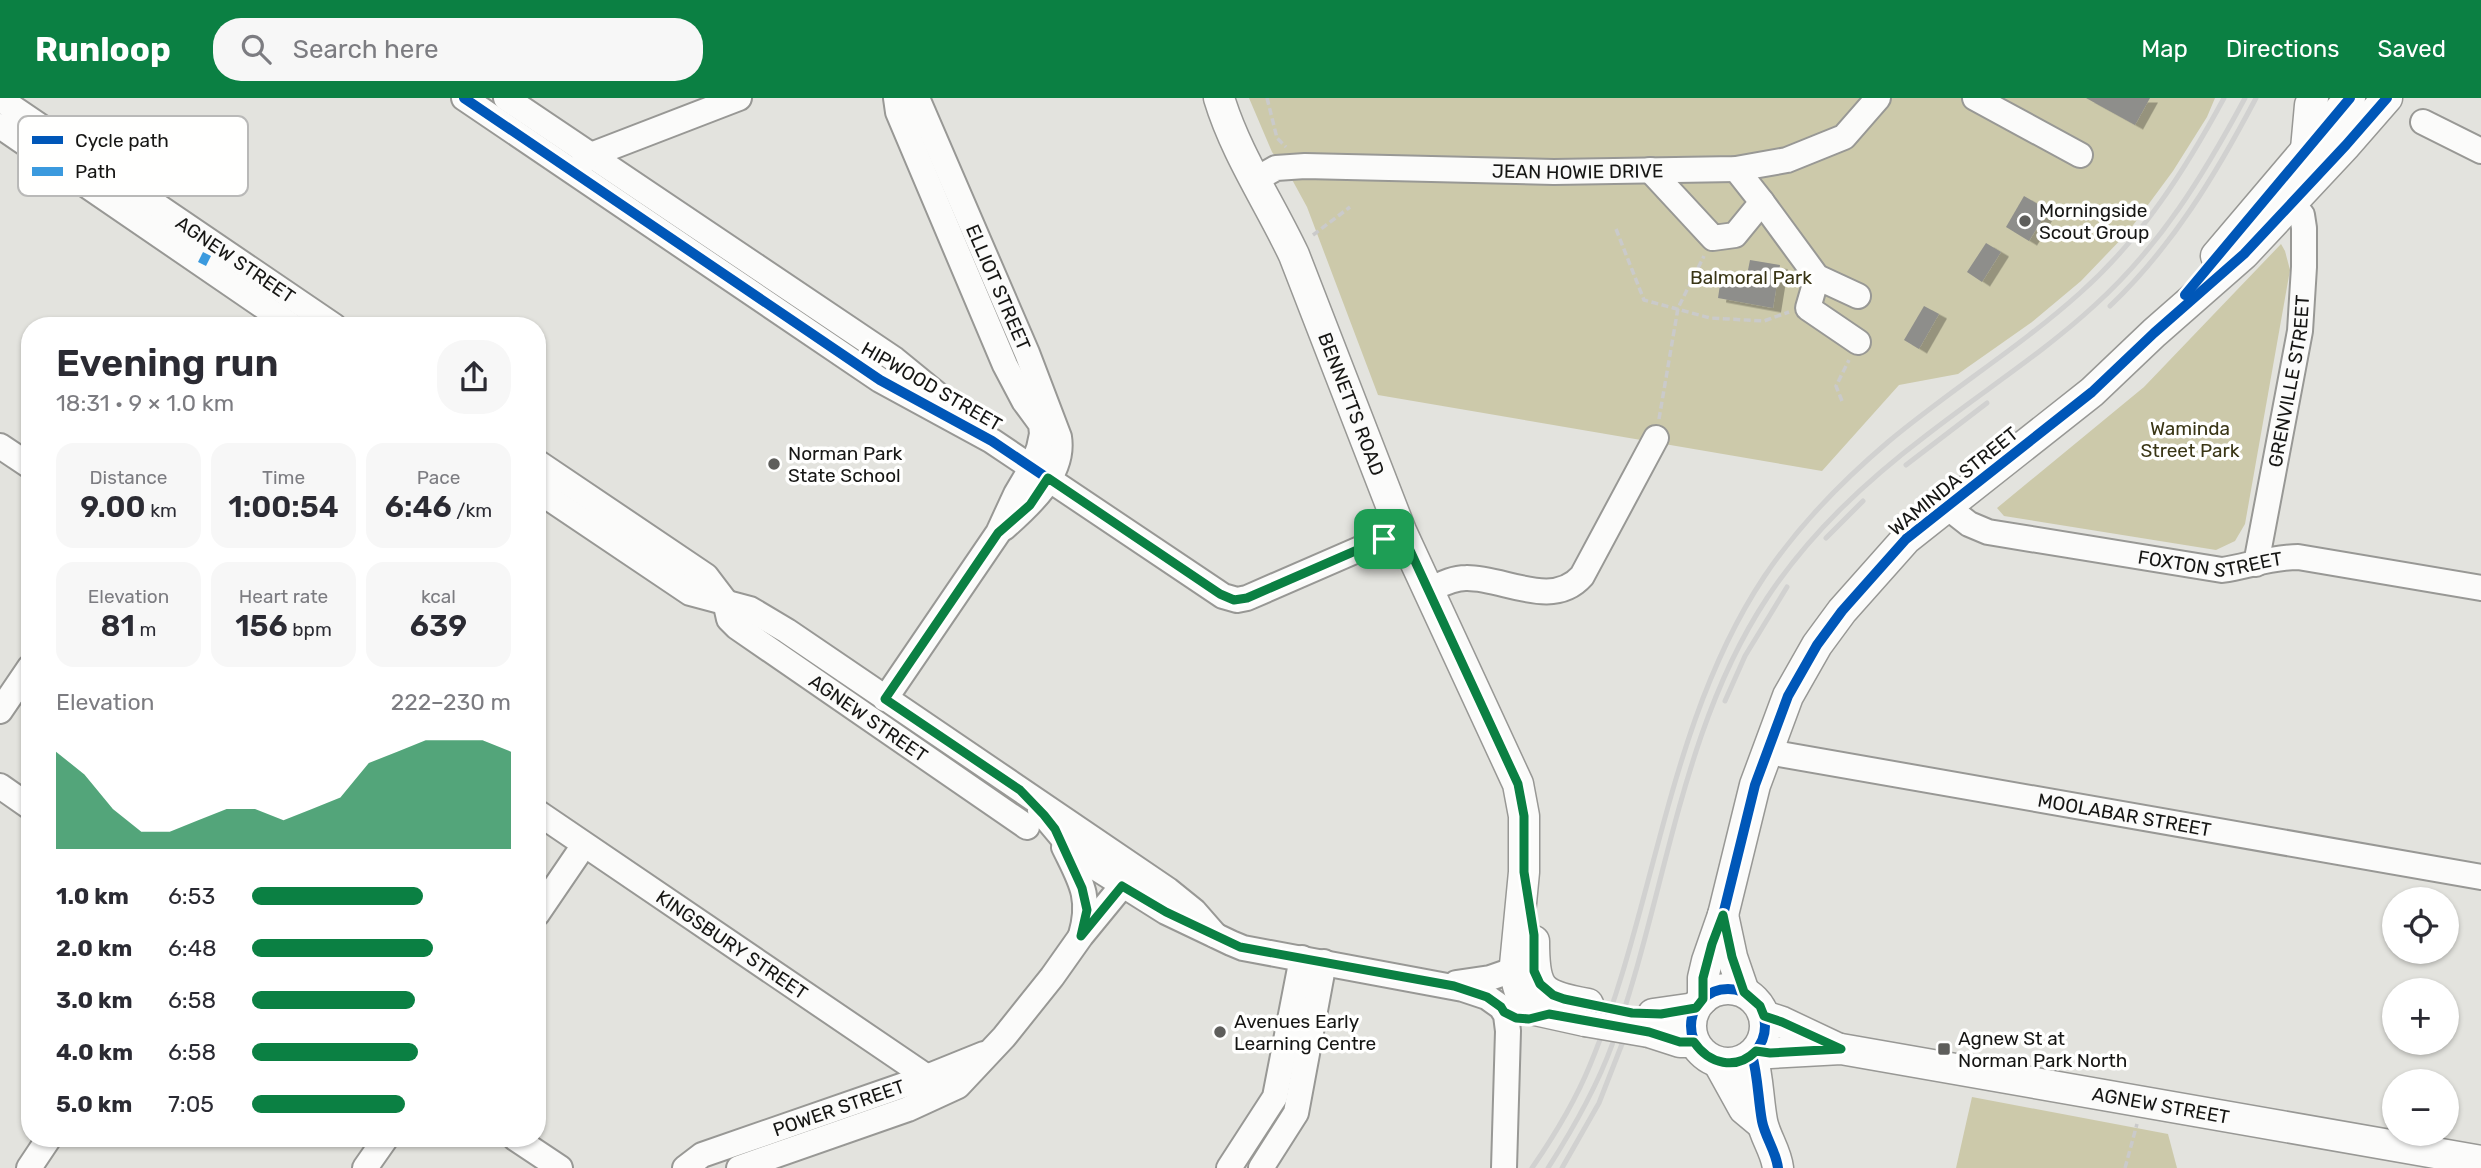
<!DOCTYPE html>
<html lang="en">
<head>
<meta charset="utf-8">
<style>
  body { margin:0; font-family:Rubik,sans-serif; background:#f7f7f7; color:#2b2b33; height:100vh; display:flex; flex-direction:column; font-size:26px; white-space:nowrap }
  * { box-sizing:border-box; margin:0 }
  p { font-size:23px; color:#7c7c81 }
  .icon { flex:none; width:38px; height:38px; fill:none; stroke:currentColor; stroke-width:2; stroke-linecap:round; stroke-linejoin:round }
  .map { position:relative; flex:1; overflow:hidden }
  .details { position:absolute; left:21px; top:219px; width:525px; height:830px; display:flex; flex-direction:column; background:#fff; border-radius:28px; box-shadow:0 2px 5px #0004 }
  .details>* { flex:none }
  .buttons { position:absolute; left:2382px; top:789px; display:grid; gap:14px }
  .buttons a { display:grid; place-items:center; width:77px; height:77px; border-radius:50%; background:#fff; box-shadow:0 2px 5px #0004; font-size:35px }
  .pin { position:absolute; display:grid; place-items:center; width:60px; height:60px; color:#fff; margin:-30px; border-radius:14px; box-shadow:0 4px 10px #0006 }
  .round { display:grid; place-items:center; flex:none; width:74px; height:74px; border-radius:28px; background:#f7f7f7 }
  .headline { display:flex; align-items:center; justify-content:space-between; height:119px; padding:0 35px }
  h1 { font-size:38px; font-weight:600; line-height:52px }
  .stats { display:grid; grid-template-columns:repeat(3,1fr); gap:10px; height:119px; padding:7px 35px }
  .stats div { display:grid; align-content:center; border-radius:18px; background:#f7f7f7; text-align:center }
  .stats b { font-size:30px; font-weight:600 }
  .stats small { font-size:19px; font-weight:400 }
  .stats p { font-size:19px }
  .chart { height:196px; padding:14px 35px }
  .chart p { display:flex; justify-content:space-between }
  .chart svg { width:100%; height:126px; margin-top:7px; fill:#0b8043; opacity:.7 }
  ul { padding:0 35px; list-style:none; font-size:23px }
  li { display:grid; grid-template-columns:112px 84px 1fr; align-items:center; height:52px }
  li i { height:18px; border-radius:9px; background:#0b8043 }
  header { display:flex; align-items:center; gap:42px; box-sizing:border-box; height:98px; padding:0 35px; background:#0b8043; color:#fff }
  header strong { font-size:33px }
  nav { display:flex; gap:38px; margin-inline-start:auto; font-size:24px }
  .search { width:490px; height:63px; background:#f7f7f7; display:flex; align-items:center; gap:18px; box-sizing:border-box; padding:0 24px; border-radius:28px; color:#7c7c81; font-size:26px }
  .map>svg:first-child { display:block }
  .green { fill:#ccc9aa }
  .building { fill:#8e8e8b; filter:url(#shadow) }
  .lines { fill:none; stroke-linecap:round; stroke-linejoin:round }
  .minor-casing { stroke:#989895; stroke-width:28 }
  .major-casing { stroke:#989895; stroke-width:33 }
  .path { stroke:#cacaca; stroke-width:3.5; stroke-dasharray:7 3.5; stroke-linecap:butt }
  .minor { stroke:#fbfbfa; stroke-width:24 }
  .major { stroke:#fbfbfa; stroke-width:30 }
  .rail { stroke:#d1d1d0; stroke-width:5 }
  .major-bridge-casing { stroke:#989895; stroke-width:33; stroke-linecap:butt }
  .major-bridge { stroke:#fbfbfa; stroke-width:30 }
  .quiet { stroke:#3b9ade; stroke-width:9; stroke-dasharray:18 9; stroke-linecap:butt }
  .cycleway-casing { stroke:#fffffe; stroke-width:15 }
  .cycleway { stroke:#0057b8; stroke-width:10 }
  .route-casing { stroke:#fff; stroke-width:14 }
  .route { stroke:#0b8043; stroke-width:9 }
  .poi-dot { fill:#5e5e5b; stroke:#fffffe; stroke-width:2.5 }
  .labels { text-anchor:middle; stroke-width:7; stroke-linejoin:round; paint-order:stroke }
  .street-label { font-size:19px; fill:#161614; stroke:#fffffe }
  .poi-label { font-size:19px; fill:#161614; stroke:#fffffe; text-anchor:start }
  .park-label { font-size:19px; fill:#393515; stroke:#fffffe }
  .key { fill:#fffffe; stroke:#b9b9b8; stroke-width:2 }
  .key-label { font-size:19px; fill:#161614 }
</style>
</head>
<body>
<header>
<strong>Runloop</strong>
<div class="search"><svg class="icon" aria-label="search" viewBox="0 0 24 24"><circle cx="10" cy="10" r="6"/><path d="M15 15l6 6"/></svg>Search here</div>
<nav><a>Map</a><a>Directions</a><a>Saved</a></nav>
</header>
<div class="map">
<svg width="2481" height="1070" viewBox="0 0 2481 1070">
  <defs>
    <filter id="shadow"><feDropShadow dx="8" dy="4.5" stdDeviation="0" flood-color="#0004"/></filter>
  </defs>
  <rect width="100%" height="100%" fill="#e3e3de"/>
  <g class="green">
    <polygon points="1249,0 2215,0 2207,19 2173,73 2128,134 2081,183 2032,224 1958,276 1899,287 1822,373 1378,297 1307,109 1289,76 1272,54"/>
    <polygon points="2281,146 2285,153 2290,172 2245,426 2235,443 2216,452 2004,418 1997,410 2144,289"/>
    <polygon points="1972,999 2168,1036 2177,1070 1956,1070"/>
  </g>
  <g class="building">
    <polygon points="2086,0 2150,0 2135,27"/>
    <polygon points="2024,98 2048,112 2029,143 2006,129"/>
    <polygon points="1986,145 2001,154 1982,184 1967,174"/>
    <polygon points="1750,162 1780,167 1773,210 1718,200 1722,173 1747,177"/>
    <polygon points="1924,208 1939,216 1919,251 1904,242"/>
  </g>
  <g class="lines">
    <g class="minor-casing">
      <g id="minor">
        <polyline points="464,0 880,282 992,343 1223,498 1237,502 1247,500 1401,433"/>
        <polyline points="506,0 894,261 954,310"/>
        <path id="s1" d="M917,0L1027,255L1059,339C1065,376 1029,408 1004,430"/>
        <polyline points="1975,0 2080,57"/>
        <path id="s2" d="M0,1L334,228"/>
        <polyline points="2423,24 2481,53"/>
        <polyline points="0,28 292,228"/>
        <polyline points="584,63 591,57 739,0"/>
        <polyline points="1736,71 1762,104 1817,179 1858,198"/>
        <polyline points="1650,72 1713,140 1735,137 1762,104"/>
        <path id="s3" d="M1255,82L1276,70L1305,68L1554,74L1736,71L1787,62L1844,39L1878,0"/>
        <polyline points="1817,179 1808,210 1858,244"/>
        <polyline points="0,348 30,368"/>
        <path id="s4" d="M537,364L706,478L725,503L729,521L737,529L1027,729"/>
        <polyline points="537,392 690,495 750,511 787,533 1168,792 1194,813 1215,837"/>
        <path id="s5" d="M1946,408L1969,426L1988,434L2222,472C2248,468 2272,459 2298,459L2481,490"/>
        <path id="s6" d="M2256,466L2300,233L2304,169V130L2302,117L2290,104"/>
        <path d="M1429,492C1440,487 1452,480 1466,480C1503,479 1552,512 1582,478L1656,340"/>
        <polyline points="885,601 998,435 1016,396 1032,369 1039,350 1042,336 1041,326 1024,303 1005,267 898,14 896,0"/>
        <polyline points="0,613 30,569"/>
        <path id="s7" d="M1768,654L2481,779"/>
        <polyline points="0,688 30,709"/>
        <polyline points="1040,713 1071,750 1093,768 1166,814 1231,845 1243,850 1463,891 1487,899 1501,909 1506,917 1508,933 1504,1070"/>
        <path id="s8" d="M537,714L927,979"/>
        <path d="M1064,749C1080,782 1092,799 1081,837"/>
        <polyline points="537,816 584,747"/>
        <polyline points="1456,885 1490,880 1516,871"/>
        <polyline points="515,1040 560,1070"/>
        <polyline points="29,1070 49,1040"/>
        <polyline points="365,1070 386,1040"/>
        <path id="s9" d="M685,1070L702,1057L927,979L984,956"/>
        <polyline points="739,1070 908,1011 958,988 1004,939 1052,879 1081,838 1122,788"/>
        <polyline points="1229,1070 1275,999 1302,860"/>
        <polyline points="1261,1070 1296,1015 1324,864"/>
      </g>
    </g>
    <g class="major-casing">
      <g id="major">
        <path id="s10" d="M1219,0C1236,56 1269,104 1294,157L1401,433L1518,686L1524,718V774L1515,867C1516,884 1519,903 1535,912L1585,923"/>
        <polyline points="2306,51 2310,7 2313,0"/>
        <polyline points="2216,158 2350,0"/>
        <polyline points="1723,817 1732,859 1744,894"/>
        <path d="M1534,843C1534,892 1539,897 1588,906"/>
        <circle cx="1728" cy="928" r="37"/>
        <polyline points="1703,901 1703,880 1707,863 1723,817 1755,687 1788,598 1817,547 1842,513 1906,441 2092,294 2154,235 2244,156 2346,47 2387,0"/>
        <polyline points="1653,916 1695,910"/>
        <polyline points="1764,918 1782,924 1837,950"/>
        <polyline points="1649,934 1680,944 1694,944"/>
        <path id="s11" d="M1756,953L1770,955L1841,951L2481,1063"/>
        <path d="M1752,957C1758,978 1758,1001 1762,1023C1765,1039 1776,1053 1778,1070"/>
        <polyline points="1718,964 1744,1011 1762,1026"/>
      </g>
    </g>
    <g class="path">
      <polyline points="1267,0 1277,40 1286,49"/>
      <polyline points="1616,131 1644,202 1710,220 1764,223 1789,214"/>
      <polyline points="1313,137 1350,109"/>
      <polyline points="1842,303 1836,288 1849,262"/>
      <polyline points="1659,321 1678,210 1704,158"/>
      <polyline points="2125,1070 2137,1026"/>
    </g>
    <use href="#minor" class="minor"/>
    <use href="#major" class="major"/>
    <g class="rail">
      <path d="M2110,208C2173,148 2216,76 2256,0"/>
      <polyline points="1906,367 1987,305"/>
      <polyline points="1826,440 1863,403"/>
      <polyline points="1725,603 1745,558 1787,489"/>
      <path d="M1532,1070C1554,1038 1575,1004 1590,967C1656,808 1667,625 1764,479C1798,428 1841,384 1888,344C1950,292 2020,249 2080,195C2142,140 2185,72 2224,0"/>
      <path d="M1548,1070C1573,1031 1596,991 1612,947C1666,800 1679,633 1767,500C1810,435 1866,383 1928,336C1983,293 2043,255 2095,207C2161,147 2203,78 2245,0"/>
      <polyline points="1562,1070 1599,1005 1629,928"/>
    </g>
    <g class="major-bridge-casing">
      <polyline id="major-bridge" points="1585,923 1649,934"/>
    </g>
    <use href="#major-bridge" class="major-bridge"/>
    <polyline class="quiet" points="202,166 207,156"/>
    <g class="cycleway-casing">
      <g id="cycleway">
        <polyline points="464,0 880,282 992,343 1223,498 1237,502 1247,500 1401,433"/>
        <polyline points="2185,197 2350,0"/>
        <path d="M1543,889C1560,906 1634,918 1658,916C1671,916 1683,911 1695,910"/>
        <circle cx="1728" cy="928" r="37"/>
        <polyline points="1703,901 1703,880 1707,863 1723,817 1755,687 1788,598 1817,547 1842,513 1906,441 2092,294 2154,235 2244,156 2346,47 2387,0"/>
        <polyline points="1504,914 1516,920 1529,921 1549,916 1649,934 1680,944 1694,944"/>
        <path d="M1752,957C1758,978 1758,1001 1762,1023C1765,1039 1776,1053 1778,1070"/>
      </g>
    </g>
    <use href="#cycleway" class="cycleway"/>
  </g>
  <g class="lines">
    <g class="route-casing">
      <path id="route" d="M1048,380L1220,496L1234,502L1247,500L1401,433L1518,686L1524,718V774L1534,837V873L1540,886L1553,897L1564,901L1632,915L1661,916L1696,910L1703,901V880L1712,846L1723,817L1732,859L1744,894L1760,908L1764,918L1782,924L1841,951L1770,955L1756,953C1736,973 1709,966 1694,944H1680L1649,934L1549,916L1529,921L1516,920L1504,914L1501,909L1487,899L1454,888L1240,849L1166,814L1122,788L1081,838L1087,812L1082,790L1055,731L1044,717L1020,692L885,601L998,435L1030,407Z"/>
    </g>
    <use href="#route" class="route"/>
  </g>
  <g class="poi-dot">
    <circle cx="2025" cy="123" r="7"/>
    <circle cx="774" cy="366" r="7"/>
    <circle cx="1220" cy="934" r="7"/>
    <rect x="1937" y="944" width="14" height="14" rx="3.5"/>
  </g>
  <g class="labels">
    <g class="street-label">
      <text dy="7" stroke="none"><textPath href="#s3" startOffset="326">JEAN HOWIE DRIVE</textPath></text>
      <text dy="7" stroke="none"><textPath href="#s2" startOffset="285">AGNEW STREET</textPath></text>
      <text dy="7" stroke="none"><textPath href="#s1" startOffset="206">ELLIOT STREET</textPath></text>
      <text dy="7" stroke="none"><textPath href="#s6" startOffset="186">GRENVILLE STREET</textPath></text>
      <text transform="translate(932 288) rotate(30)" y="7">HIPWOOD STREET</text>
      <text dy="7" stroke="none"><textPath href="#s10" startOffset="334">BENNETTS ROAD</textPath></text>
      <text transform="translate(1953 383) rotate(-39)" y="7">WAMINDA STREET</text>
      <text dy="7" stroke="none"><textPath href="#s5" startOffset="275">FOXTON STREET</textPath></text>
      <text dy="7" stroke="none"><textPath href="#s4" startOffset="425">AGNEW STREET</textPath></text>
      <text dy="7" stroke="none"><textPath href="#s7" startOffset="362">MOOLABAR STREET</textPath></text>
      <text dy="7" stroke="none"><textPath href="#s8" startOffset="236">KINGSBURY STREET</textPath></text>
      <text dy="7" stroke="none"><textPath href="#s11" startOffset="410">AGNEW STREET</textPath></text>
      <text dy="7" stroke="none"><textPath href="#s9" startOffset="166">POWER STREET</textPath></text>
    </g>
    <g class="poi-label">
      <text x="2039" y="119">Morningside<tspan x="2039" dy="22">Scout Group</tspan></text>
      <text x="788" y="362">Norman Park<tspan x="788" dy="22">State School</tspan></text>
      <text x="1234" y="930">Avenues Early<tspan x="1234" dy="22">Learning Centre</tspan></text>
      <text x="1958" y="947">Agnew St at<tspan x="1958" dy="22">Norman Park North</tspan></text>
    </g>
    <g class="park-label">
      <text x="1751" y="186">Balmoral Park</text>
      <text x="2190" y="337">Waminda<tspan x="2190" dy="22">Street Park</tspan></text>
    </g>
  </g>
  <rect x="18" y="18" width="230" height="80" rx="10" class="key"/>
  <rect x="32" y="38" width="31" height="8" fill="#0057b8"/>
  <rect x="32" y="69" width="31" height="9" fill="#3b9ade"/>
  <g class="key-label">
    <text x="75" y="49">Cycle path</text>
    <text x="75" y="80">Path</text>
  </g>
</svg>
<div class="buttons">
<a><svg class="icon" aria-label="locate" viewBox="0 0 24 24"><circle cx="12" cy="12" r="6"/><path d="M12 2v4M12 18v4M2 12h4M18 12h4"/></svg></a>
<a>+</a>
<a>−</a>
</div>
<div class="pin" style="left:1384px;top:441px;background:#1e9e55"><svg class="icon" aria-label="arrive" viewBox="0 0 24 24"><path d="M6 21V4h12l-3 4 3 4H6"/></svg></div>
<section class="details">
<div class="headline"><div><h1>Evening run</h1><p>18:31 · 9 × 1.0 km</p></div><a class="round"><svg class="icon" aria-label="share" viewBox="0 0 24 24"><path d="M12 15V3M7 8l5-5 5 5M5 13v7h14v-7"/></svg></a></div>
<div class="stats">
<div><p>Distance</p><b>9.00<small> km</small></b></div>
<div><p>Time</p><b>1:00:54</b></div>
<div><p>Pace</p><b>6:46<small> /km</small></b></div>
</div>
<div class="stats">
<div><p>Elevation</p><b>81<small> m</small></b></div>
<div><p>Heart rate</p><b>156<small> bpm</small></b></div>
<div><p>kcal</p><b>639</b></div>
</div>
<div class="chart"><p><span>Elevation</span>222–230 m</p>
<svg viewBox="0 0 160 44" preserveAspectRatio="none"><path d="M0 44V10L10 18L20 30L30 38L40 38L50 34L60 30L70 30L80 34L90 30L100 26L110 14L120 10L130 6L140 6L150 6L160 10V44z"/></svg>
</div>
<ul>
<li><b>1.0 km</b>6:53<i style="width:66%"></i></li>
<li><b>2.0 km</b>6:48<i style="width:70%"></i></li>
<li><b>3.0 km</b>6:58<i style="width:63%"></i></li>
<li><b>4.0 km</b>6:58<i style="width:64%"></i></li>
<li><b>5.0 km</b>7:05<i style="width:59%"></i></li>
</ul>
</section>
</div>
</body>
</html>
